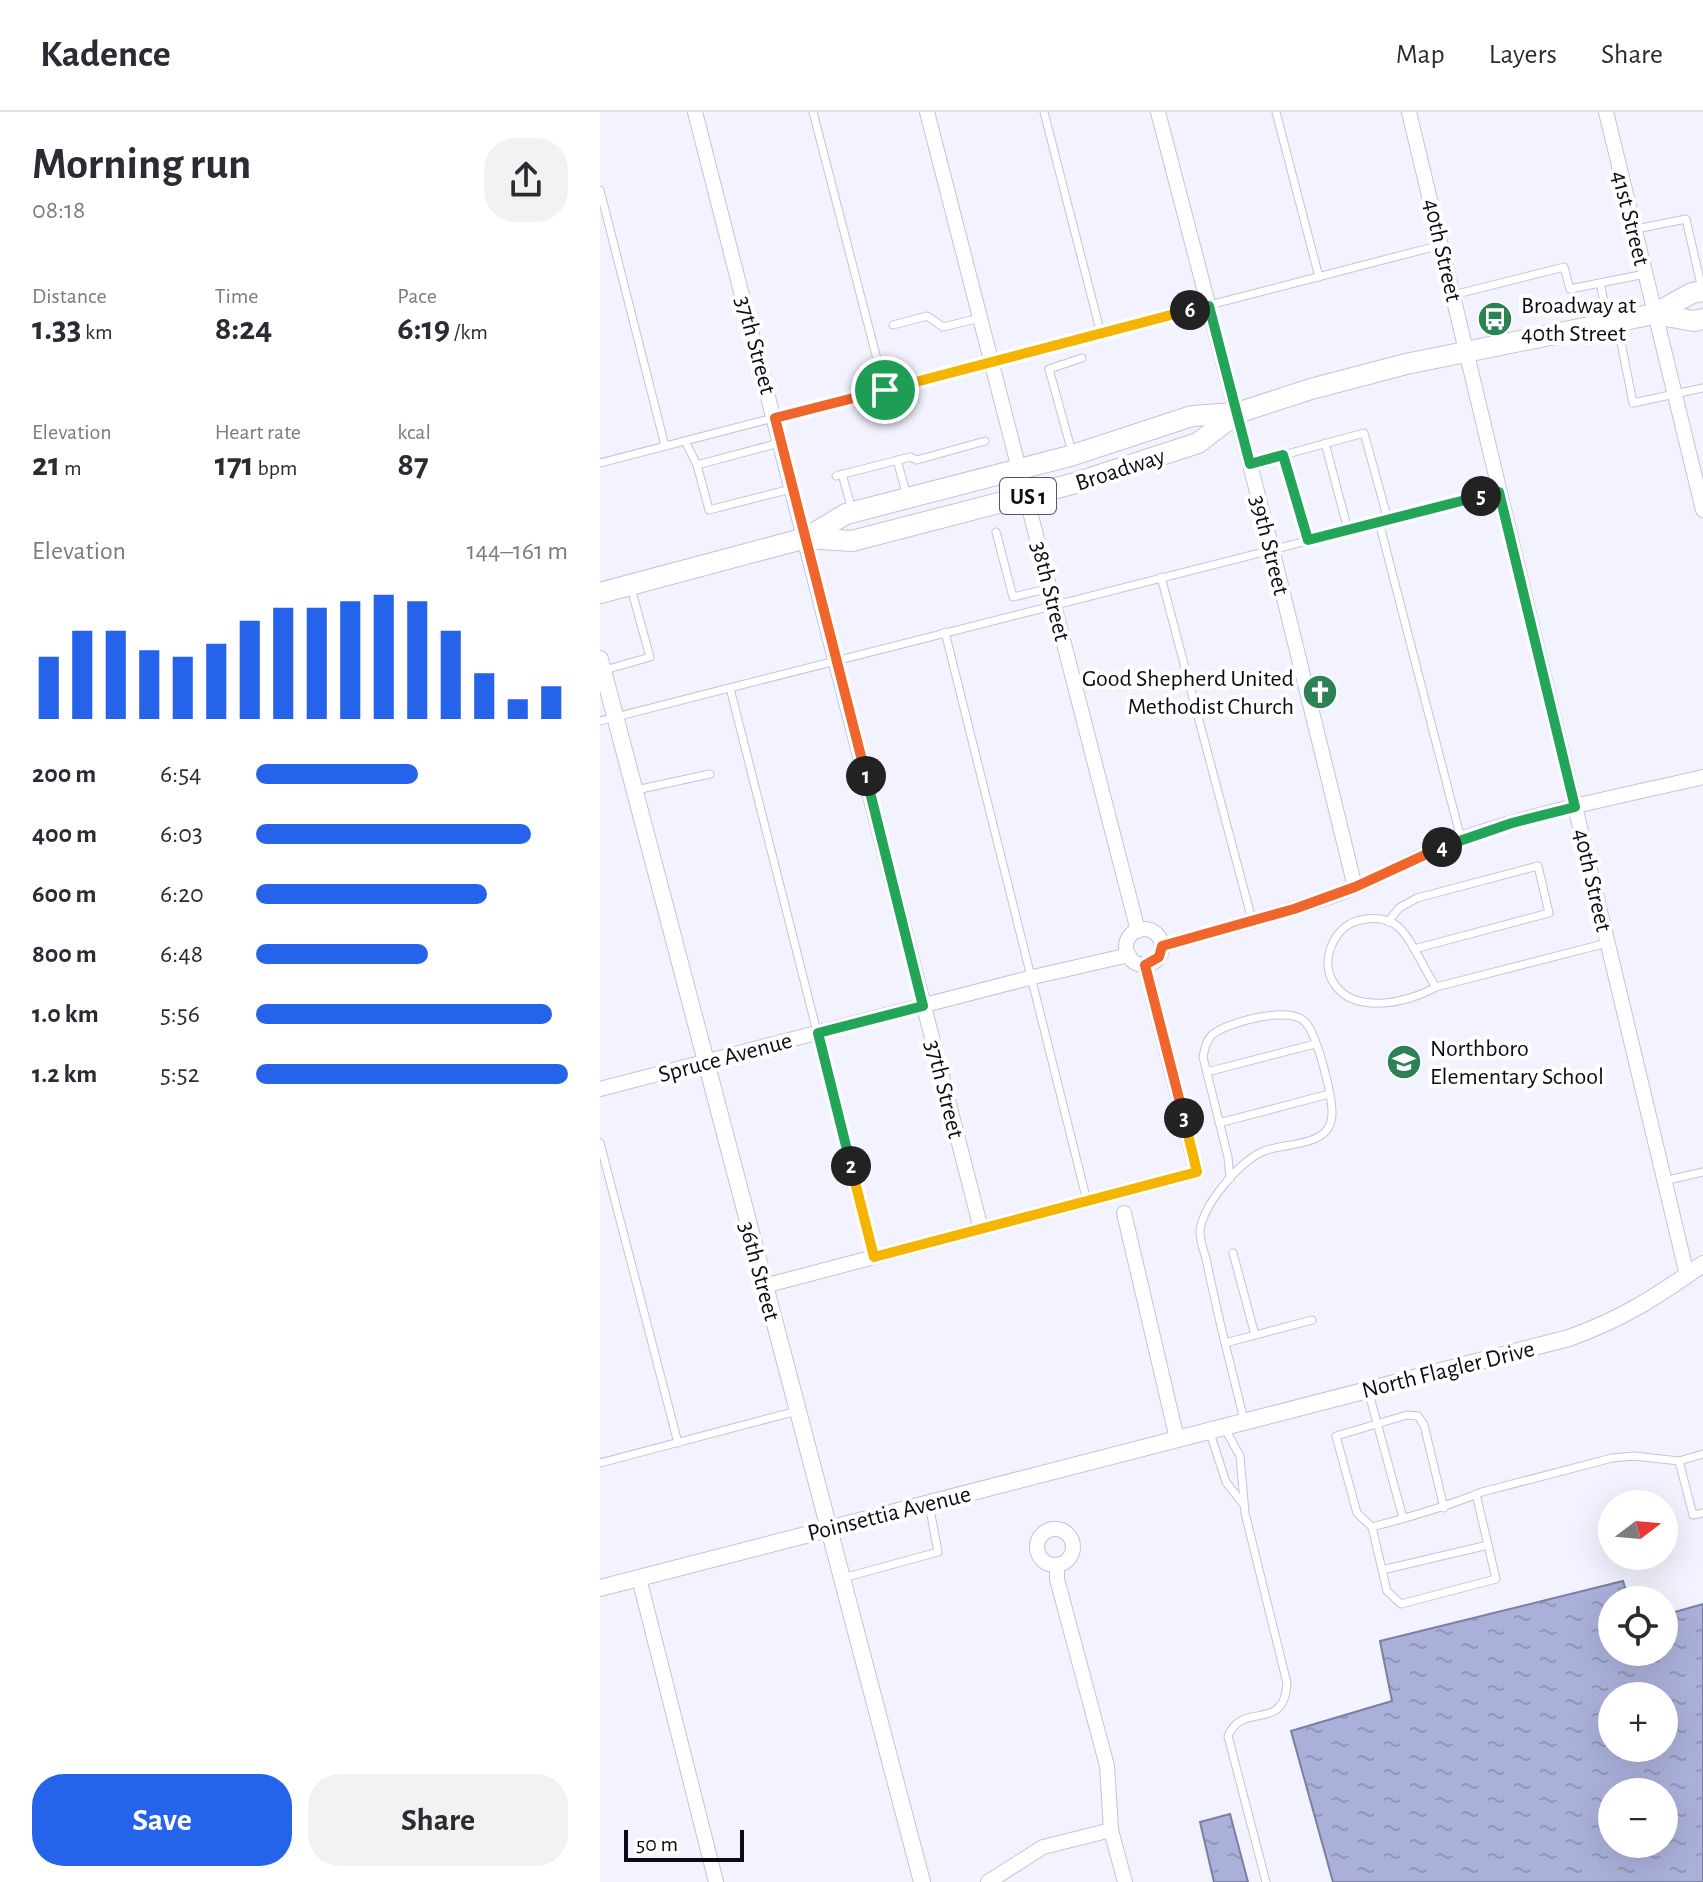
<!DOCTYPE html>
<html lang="en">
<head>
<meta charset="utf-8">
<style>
  body { margin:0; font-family:"Alegreya Sans",sans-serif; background:#f2f2f3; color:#2b2b33; height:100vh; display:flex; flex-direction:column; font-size:30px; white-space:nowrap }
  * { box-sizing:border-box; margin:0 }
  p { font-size:26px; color:#7c7c81 }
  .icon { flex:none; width:44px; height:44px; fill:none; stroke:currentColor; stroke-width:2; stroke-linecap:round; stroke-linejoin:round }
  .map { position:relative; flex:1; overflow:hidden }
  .panel { display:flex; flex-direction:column; background:#fff; width:600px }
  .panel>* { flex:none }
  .needle { width:52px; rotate:74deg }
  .fabs { position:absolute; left:998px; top:1378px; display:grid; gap:16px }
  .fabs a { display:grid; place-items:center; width:80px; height:80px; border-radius:50%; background:#fff; box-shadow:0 8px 32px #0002; font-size:40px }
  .scale { position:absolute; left:24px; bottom:20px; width:120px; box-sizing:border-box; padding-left:8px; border:4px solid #0c0c15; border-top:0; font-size:22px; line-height:28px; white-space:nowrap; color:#0c0c15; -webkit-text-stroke:6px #fff; paint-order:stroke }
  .pin { position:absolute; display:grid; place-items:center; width:68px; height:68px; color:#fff; margin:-34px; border:4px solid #fff; border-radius:50%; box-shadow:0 2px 8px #0007 }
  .km { position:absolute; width:40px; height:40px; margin:-20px; border-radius:50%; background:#222; color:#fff; font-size:22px; line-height:40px; text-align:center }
  .round { display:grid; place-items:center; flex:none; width:84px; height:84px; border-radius:32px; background:#f2f2f3 }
  .summary { display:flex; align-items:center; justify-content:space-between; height:136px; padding:0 32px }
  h1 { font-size:44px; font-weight:600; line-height:60px }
  .metrics { display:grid; grid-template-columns:repeat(3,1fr); gap:12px; height:136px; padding:8px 32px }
  .metrics div { display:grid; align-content:center }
  .metrics b { font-size:34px; font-weight:600 }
  .metrics small { font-size:22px; font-weight:400 }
  .metrics p { font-size:22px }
  .chart { height:224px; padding:16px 32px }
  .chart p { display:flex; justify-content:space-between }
  .chart svg { width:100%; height:144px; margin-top:8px; stroke:#2563eb; stroke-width:6 }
  .primary-button { display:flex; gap:16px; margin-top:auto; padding:16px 32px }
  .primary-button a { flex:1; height:92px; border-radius:32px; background:#2563eb; color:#fff; font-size:32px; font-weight:600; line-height:92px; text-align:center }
  .primary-button a+a { background:#f2f2f3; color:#2b2b33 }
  ul { padding:0 32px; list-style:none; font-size:26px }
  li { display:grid; grid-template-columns:128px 96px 1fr; align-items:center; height:60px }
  li i { height:20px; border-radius:10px; background:#2563eb }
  header { display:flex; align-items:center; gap:48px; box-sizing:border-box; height:112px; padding:0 40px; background:#fff; border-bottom:2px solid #e1e1e2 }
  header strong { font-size:38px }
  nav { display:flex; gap:44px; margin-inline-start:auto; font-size:28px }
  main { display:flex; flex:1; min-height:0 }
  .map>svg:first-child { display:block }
  .water { fill:url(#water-ripples); stroke:#7b7fa0; stroke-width:2; fill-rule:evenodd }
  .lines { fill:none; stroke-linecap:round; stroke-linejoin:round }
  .service-casing { stroke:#c1c4de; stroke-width:9 }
  .minor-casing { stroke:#c1c4de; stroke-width:16 }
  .tertiary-casing { stroke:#c1c4de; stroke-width:18 }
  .primary-casing { stroke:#c1c4de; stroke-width:22 }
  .service { stroke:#fff; stroke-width:7 }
  .minor { stroke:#fff; stroke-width:14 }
  .tertiary { stroke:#fff; stroke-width:16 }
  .primary { stroke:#fff; stroke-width:20 }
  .split-1-casing { stroke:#fff; stroke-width:16 }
  .split-2-casing { stroke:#fff; stroke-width:16 }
  .split-3-casing { stroke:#fff; stroke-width:16 }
  .split-4-casing { stroke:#fff; stroke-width:16 }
  .split-5-casing { stroke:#fff; stroke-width:16 }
  .split-6-casing { stroke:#fff; stroke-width:16 }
  .split-7-casing { stroke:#fff; stroke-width:16 }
  .split-1 { stroke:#f0652b; stroke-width:10 }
  .split-2 { stroke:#22a559; stroke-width:10 }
  .split-3 { stroke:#f5b400; stroke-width:10 }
  .split-4 { stroke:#f0652b; stroke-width:10 }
  .split-5 { stroke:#22a559; stroke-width:10 }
  .split-6 { stroke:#22a559; stroke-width:10 }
  .split-7 { stroke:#f5b400; stroke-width:10 }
  .labels { text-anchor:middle; stroke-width:8; stroke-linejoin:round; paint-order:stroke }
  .shield { fill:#fff; stroke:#55555b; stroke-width:2 }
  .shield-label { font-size:22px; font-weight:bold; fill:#0c0c15 }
  .street-label { font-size:24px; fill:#0c0c15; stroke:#fff }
  .poi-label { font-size:24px; fill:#0c0c15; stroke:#fff; text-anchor:start }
</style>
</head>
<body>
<header>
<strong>Kadence</strong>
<nav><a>Map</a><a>Layers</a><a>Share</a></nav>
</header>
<main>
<section class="panel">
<div class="summary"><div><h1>Morning run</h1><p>08:18</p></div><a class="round"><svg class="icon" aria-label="share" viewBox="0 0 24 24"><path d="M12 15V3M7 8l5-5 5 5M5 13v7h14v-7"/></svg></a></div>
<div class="metrics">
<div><p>Distance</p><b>1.33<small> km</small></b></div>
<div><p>Time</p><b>8:24</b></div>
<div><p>Pace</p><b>6:19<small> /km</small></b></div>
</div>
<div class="metrics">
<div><p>Elevation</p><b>21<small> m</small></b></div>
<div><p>Heart rate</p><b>171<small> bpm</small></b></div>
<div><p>kcal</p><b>87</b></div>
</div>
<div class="chart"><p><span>Elevation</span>144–161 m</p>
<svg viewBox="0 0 160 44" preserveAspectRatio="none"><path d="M5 44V25M15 44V17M25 44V17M35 44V23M45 44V25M55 44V21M65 44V14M75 44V10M85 44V10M95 44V8M105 44V6M115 44V8M125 44V17M135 44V30M145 44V38M155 44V34"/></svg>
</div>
<ul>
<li><b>200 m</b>6:54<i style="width:52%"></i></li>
<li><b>400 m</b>6:03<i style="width:88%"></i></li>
<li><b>600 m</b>6:20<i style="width:74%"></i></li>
<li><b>800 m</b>6:48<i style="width:55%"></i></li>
<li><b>1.0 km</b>5:56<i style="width:95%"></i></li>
<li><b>1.2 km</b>5:52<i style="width:100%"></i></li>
</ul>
<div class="primary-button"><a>Save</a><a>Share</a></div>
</section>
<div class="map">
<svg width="1103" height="1770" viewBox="0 0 1103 1770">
  <defs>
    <pattern id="water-ripples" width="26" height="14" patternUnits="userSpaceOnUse" patternTransform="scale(2)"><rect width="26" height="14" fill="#abb0db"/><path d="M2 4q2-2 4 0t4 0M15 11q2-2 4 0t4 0" fill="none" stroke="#9296bb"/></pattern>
  </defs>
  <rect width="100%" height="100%" fill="#f2f3fe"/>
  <g class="water">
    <path d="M1023,1469L1029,1488H1012V1540H1064V1503L1103,1492V1770H733L691,1619L792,1589L780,1529ZM1012,1584H1064V1636H1012ZM1012,1680H1064V1732H1012Z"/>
    <polygon points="630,1702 648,1770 614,1770 600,1710"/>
  </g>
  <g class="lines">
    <g class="service-casing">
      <g id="service">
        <polyline points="213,0 285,278"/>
        <polyline points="444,0 501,222"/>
        <polyline points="676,0 719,165"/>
        <polyline points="0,78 65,334"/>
        <polyline points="1036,117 1086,107 1102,177"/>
        <polyline points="1000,171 1008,208"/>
        <polyline points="853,183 964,155 970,177 1045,162"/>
        <polyline points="1017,210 1033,291 1103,276"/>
        <polyline points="293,213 327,204 343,215 380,206"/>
        <polyline points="85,329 97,353"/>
        <polyline points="179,331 97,353 109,398 191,377"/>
        <polyline points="725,331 748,418"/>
        <polyline points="472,340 449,257 482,246"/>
        <polyline points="683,343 708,428"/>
        <polyline points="297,348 307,384"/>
        <polyline points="0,351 841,133"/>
        <polyline points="650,352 764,321 788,408"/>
        <polyline points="242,362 252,398"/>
        <polyline points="236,364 310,345 317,348 385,329"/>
        <polyline points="779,410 861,727"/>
        <polyline points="396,420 413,485 450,476"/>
        <polyline points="561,465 652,808"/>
        <polyline points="345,520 487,1089"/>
        <polyline points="5,558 50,545 31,476"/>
        <polyline points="130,576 274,1145"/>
        <polyline points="0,609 899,380"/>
        <polyline points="36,678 110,662"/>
        <polyline points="788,810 799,796 817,786 938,754 949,801 814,837"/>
        <path d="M836,875C824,858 811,824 796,813C784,805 773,806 761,808C737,812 721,843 731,866C749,905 808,891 836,875L1007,831"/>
        <polyline points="607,960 715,932"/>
        <polyline points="619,1011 729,982"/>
        <polyline points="0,1031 78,1331"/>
        <polyline points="1064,1069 1103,1060"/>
        <polyline points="633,1141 655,1223"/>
        <path d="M625,1231C618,1203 612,1175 606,1147C604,1139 599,1126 600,1118C604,1091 640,1049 664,1039C687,1030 732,1036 732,1001C732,983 717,920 704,909C688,894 627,910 612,923C606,929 605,936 603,945L628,1045L630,1067"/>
        <polyline points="768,1278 803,1406"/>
        <polyline points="644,1308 625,1231 712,1208"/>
        <path d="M624,1315L640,1344L645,1401L687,1571C684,1622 643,1588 628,1624L666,1770"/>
        <polyline points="610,1321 626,1370 643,1392"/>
        <polyline points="1079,1349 1103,1342"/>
        <polyline points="0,1351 197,1299"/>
        <path d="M876,1382L896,1467L801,1492L787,1479L772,1415C810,1405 846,1395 882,1380L1012,1346L1034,1344L1079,1349L1093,1403L1103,1401"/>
        <polyline points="772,1415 757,1401 736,1324 807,1303 818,1304 824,1313 844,1396"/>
        <polyline points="782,1458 888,1433"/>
        <polyline points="243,1466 338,1440 329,1392"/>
      </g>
    </g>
    <g class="minor-casing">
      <g id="minor">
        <polyline points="95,0 381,1117"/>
        <polyline points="327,0 538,819"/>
        <polyline points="558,0 672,437 755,775"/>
        <polyline points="809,0 1087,1163"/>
        <polyline points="1006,0 1103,398"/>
        <circle cx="544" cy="835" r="18"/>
        <path d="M562,834C621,817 680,803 738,782C783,765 825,739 872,723C947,698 1026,683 1103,665"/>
        <polyline points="0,977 433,865 529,843"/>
        <polyline points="524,1101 577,1327"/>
        <polyline points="164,1174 597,1060 545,853"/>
        <circle cx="455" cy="1435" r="18"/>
        <polyline points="457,1453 457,1467 507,1654 511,1718 525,1770"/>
        <polyline points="39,1466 116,1770"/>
        <polyline points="388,1770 443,1735 511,1718"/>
      </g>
    </g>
    <g class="tertiary-casing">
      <g id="tertiary">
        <polyline points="0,547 322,1770"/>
        <path d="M0,1476L969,1226C1024,1206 1056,1185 1103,1152"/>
      </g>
    </g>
    <g class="primary-casing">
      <g id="primary">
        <polyline points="1054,202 1094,209 1103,207"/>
        <polyline points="206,426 252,429 472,372 598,331 637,301"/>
        <polyline points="0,481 206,426 246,402 470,344 592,304 637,301 711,277 806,252 1054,202 1092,181 1103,179"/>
      </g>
    </g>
    <use href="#service" class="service"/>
    <use href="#minor" class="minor"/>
    <use href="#tertiary" class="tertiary"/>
    <use href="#primary" class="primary"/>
  </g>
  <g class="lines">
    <g class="split-1-casing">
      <polyline id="split-1" points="266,664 175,306 285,278"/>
    </g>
    <g class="split-2-casing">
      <polyline id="split-2" points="251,1054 218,921 323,894 266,664"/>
    </g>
    <g class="split-3-casing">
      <polyline id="split-3" points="251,1054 274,1145 597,1060 584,1006"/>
    </g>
    <g class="split-4-casing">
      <polyline id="split-4" points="584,1006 545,853 559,845 562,834 694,797 755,775 842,735"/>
    </g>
    <g class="split-5-casing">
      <polyline id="split-5" points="842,735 912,711 975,695 899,380 881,384"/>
    </g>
    <g class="split-6-casing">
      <polyline id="split-6" points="590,198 609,194 650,352 683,343 708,428 881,384"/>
    </g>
    <g class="split-7-casing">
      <polyline id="split-7" points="285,278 590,198"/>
    </g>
    <use href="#split-1" class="split-1"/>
    <use href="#split-2" class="split-2"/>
    <use href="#split-3" class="split-3"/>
    <use href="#split-4" class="split-4"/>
    <use href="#split-5" class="split-5"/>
    <use href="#split-6" class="split-6"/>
    <use href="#split-7" class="split-7"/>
  </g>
  <defs>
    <g id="bus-disc" transform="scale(1.8)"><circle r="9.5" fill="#2c8255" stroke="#fff"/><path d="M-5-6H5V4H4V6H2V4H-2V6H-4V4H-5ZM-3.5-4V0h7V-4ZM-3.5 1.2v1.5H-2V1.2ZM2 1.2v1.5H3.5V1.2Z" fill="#fff"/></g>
    <g id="church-disc" transform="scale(1.8)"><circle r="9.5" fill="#2c8255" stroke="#fff"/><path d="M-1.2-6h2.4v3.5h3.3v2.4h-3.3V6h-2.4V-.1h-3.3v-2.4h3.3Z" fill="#fff"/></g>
    <g id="school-disc" transform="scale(1.8)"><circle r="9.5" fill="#2c8255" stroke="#fff"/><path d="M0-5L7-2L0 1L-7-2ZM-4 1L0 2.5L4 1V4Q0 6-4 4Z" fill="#fff"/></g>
  </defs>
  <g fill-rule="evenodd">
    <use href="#bus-disc" x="895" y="207"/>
    <use href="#church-disc" x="720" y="580"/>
    <use href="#school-disc" x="804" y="950"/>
  </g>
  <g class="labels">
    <rect class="shield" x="400" y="366" width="56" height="36" rx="6"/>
    <g class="shield-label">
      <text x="428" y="392">US 1</text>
    </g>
    <g class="street-label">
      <text transform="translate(1031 106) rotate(76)" y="8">41st Street</text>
      <text transform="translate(843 138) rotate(77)" y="8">40th Street</text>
      <text transform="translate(156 233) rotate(75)" y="8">37th Street</text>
      <text transform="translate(520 357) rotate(-18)" y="8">Broadway</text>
      <text transform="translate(670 433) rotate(76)" y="8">39th Street</text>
      <text transform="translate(451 479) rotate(76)" y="8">38th Street</text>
      <text transform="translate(993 768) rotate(77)" y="8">40th Street</text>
      <text transform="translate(125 945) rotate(-15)" y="8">Spruce Avenue</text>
      <text transform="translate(345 977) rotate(76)" y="8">37th Street</text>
      <text transform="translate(160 1159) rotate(75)" y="8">36th Street</text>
      <text transform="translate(848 1257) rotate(-14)" y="8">North Flagler Drive</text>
      <text transform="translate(289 1401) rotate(-14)" y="8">Poinsettia Avenue</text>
    </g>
    <g class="poi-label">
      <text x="921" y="201">Broadway at<tspan x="921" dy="28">40th Street</tspan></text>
      <text x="694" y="574" text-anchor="end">Good Shepherd United<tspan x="694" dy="28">Methodist Church</tspan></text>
      <text x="830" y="944">Northboro<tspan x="830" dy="28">Elementary School</tspan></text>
    </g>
  </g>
</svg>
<div class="fabs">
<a><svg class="needle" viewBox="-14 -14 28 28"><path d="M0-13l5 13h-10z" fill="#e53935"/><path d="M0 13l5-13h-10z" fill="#7c7c81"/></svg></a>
<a><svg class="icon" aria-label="locate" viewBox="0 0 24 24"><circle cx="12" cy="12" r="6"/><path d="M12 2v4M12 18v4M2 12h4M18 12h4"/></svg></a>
<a>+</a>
<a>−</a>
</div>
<div class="scale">50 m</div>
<div class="pin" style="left:285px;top:278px;background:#1e9e55"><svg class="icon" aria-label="arrive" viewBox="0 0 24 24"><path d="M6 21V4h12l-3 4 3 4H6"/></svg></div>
<b class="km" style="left:266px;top:664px">1</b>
<b class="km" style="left:251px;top:1054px">2</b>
<b class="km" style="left:584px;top:1006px">3</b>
<b class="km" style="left:842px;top:735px">4</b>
<b class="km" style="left:881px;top:384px">5</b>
<b class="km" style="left:590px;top:198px">6</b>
</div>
</main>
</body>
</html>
